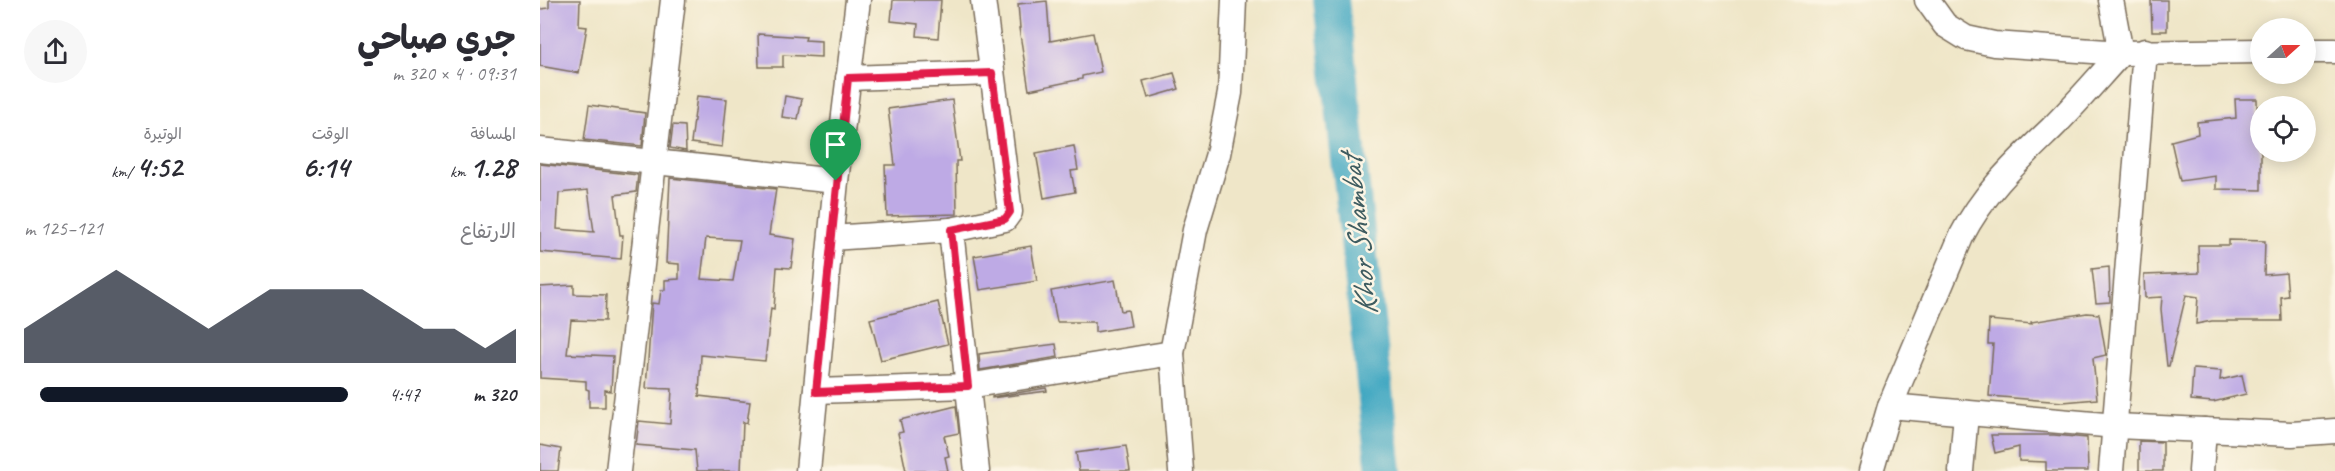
<!DOCTYPE html>
<html lang="ar">
<head>
<meta charset="utf-8">
<style>
  body { margin:0; font-family:Caveat,"Playpen Sans Arabic",sans-serif; background:#f7f7f7; color:#2b2b33; direction:rtl; height:100vh; display:flex; flex-direction:column; font-size:22px; white-space:nowrap }
  * { box-sizing:border-box; margin:0 }
  p { font-size:20px; color:#7c7c81 }
  .icon { flex:none; width:33px; height:33px; fill:none; stroke:currentColor; stroke-width:2; stroke-linecap:round; stroke-linejoin:round }
  .map { position:relative; flex:1; overflow:hidden; direction:ltr }
  .side { display:flex; flex-direction:column; background:#fff; width:540px }
  .side>* { flex:none }
  .needle { width:39px; rotate:69deg }
  .fabs { position:absolute; left:1710px; top:18px; display:grid; gap:12px }
  .fabs a { display:grid; place-items:center; width:66px; height:66px; border-radius:50%; background:#fff; box-shadow:0 3px 15px #0003; font-size:30px }
  .pin { position:absolute; display:grid; place-items:center; width:51px; height:51px; color:#fff; margin:-62px -26px; border-radius:50% 50% 50% 0; rotate:-45deg; box-shadow:0 0 6px #0007 }
  .pin .icon { rotate:45deg }
  .round { display:grid; place-items:center; flex:none; width:63px; height:63px; border-radius:32px; background:#f7f7f7 }
  .summary { display:flex; align-items:center; justify-content:space-between; height:102px; padding:0 24px }
  h1 { font-size:33px; font-weight:700; line-height:45px }
  .stats { display:grid; grid-template-columns:repeat(3,1fr); gap:9px; height:102px; padding:6px 24px }
  .stats div { display:grid; align-content:center }
  .stats b { font-size:30px; font-weight:700 }
  .stats small { font-size:16px; font-weight:400 }
  .stats p { font-size:16px }
  .chart { height:168px; padding:12px 24px }
  .chart p { display:flex; justify-content:space-between }
  .chart svg { width:100%; height:108px; margin-top:6px; fill:#111827; opacity:.7 }
  ul { padding:0 24px; list-style:none; font-size:20px }
  li { display:grid; grid-template-columns:96px 72px 1fr; align-items:center; height:45px }
  li i { height:15px; border-radius:8px; background:#111827 }
  main { display:flex; flex:1; min-height:0 }
  .map>svg:first-child { display:block }
  .lines { fill:none; stroke-linecap:round; stroke-linejoin:round }
  .river { stroke:#42a8c2; stroke-width:36 }
  .building { fill:#beaae5; fill-rule:evenodd }
  .minor-casing { stroke:#7a6c5a; stroke-width:27 }
  .minor { stroke:#fff; stroke-width:24 }
  .route-casing { stroke:#fff; stroke-width:12 }
  .route { stroke:#e11d48; stroke-width:8 }
  .labels { text-anchor:middle; stroke-width:5; stroke-linejoin:round; paint-order:stroke }
  .water-label { font-size:32px; font-style:italic; fill:#3e5c60; stroke:#fcf5e5 }
</style>
</head>
<body>
<main>
<div class="map">
<svg width="1795" height="471" viewBox="0 0 1795 471">
  <rect width="100%" height="100%" fill="#fcf5e5"/>
  <filter id="ink" filterUnits="userSpaceOnUse"><feTurbulence type="fractalNoise" baseFrequency=".0167" numOctaves="2"/><feDisplacementMap in="SourceGraphic" scale="12" xChannelSelector="R" yChannelSelector="G"/><feConvolveMatrix kernelMatrix="1 2 1 2 8 2 1 2 1" color-interpolation-filters="sRGB"/></filter>
  <filter id="wash" filterUnits="userSpaceOnUse"><feTurbulence type="fractalNoise" baseFrequency=".008" numOctaves="4" result="noise"/><feDisplacementMap in="SourceGraphic" scale="24" xChannelSelector="R" yChannelSelector="G"/><feGaussianBlur stdDeviation="1.35" result="paint"/><feColorMatrix in="noise" values="0 0 0 0 0 0 0 0 0 0 0 0 0 0 0 0 0 1.4 0 .05"/><feComposite in="paint" operator="in"/></filter>
  <g filter="url(#wash)">
    <rect width="100%" height="100%" fill="#efe6c8"/>
    <g class="lines">
      <polyline class="river" points="791,0 844,471"/>
    </g>
    <g id="blocks">
      <g class="building">
        <polygon points="9,0 40,0 39,26 47,27 39,73 0,66 0,9 9,8"/>
        <polygon points="353,0 401,0 398,38 377,36 378,24 351,21"/>
        <polygon points="1611,0 1627,0 1627,31 1612,31"/>
        <polygon points="507,1 510,41 553,33 561,72 542,76 542,79 489,90 479,28 480,28 478,4"/>
        <polygon points="218,34 266,37 265,40 281,41 281,57 243,55 243,67 219,67"/>
        <polygon points="634,73 639,89 608,98 603,81"/>
        <polygon points="157,96 187,99 182,147 151,143"/>
        <polygon points="245,96 262,99 258,119 242,117"/>
        <polygon points="1695,99 1717,99 1718,147 1720,147 1721,152 1721,190 1676,189 1676,176 1640,181 1631,141 1658,134 1657,122 1696,118"/>
        <polygon points="412,100 420,161 416,161 417,214 347,216 345,165 355,165 348,109"/>
        <polygon points="49,105 105,113 102,146 44,140"/>
        <polygon points="133,125 145,126 146,151 130,148"/>
        <polygon points="534,146 538,170 531,171 535,192 504,198 496,153"/>
        <path d="M0,164L98,175L96,192L75,195L80,235H83L81,259L0,252ZM48,190L54,232L17,229L19,193Z"/>
        <path d="M130,178L236,189L229,235L255,239L251,268L237,267L234,309L231,308L225,361L161,355L159,396L210,402L207,423L203,422L201,471H157L155,450L96,445L99,421L130,424L132,389L106,388L112,303L119,304L121,290H125V280L139,279V264L126,263ZM166,238L200,240L193,281L161,279Z"/>
        <polygon points="1689,240 1725,241 1724,275 1746,273 1748,296 1741,297 1742,321 1672,321 1656,324 1658,297 1646,295 1629,366 1627,366 1621,309 1622,297 1605,298 1604,275 1659,273 1658,245 1689,245"/>
        <polygon points="491,246 497,281 440,290 434,256"/>
        <polygon points="1569,267 1570,302 1556,303 1552,269"/>
        <polygon points="575,280 581,311 588,310 591,326 555,332 555,322 517,322 511,291"/>
        <polygon points="34,285 34,294 66,295 65,321 31,320 27,354 73,356 71,391 65,390 65,407 49,407 49,390 46,389 46,381 0,378 0,287"/>
        <polygon points="398,302 408,344 341,360 330,319"/>
        <polygon points="1547,313 1559,314 1566,355 1553,358 1557,399 1523,402 1449,396 1453,344 1448,344 1449,320 1492,324 1491,322"/>
        <polygon points="516,344 518,357 440,370 439,354"/>
        <polygon points="1653,369 1681,371 1680,380 1702,375 1706,394 1673,402 1651,400"/>
        <polygon points="506,388 507,391 452,398 452,397"/>
        <polygon points="416,406 419,433 404,436 409,456 405,457 408,471 366,471 358,433 363,432 360,420"/>
        <polygon points="1451,435 1514,435 1547,438 1548,471 1506,471 1506,462 1479,461 1479,447 1455,453"/>
        <polygon points="1599,441 1623,442 1623,471 1599,471"/>
        <polygon points="0,445 21,449 18,471 0,471"/>
        <polygon points="586,446 590,471 539,471 536,453"/>
      </g>
    </g>
  </g>
  <g filter="url(#ink)">
    <use href="#blocks" fill-opacity="0" stroke="#7a6c5a" stroke-width="1.5"/>
    <g class="lines">
      <g class="minor-casing">
        <g id="minor">
          <polyline points="1387,0 1405,25 1426,38 1454,44 1581,53 1720,51"/>
          <polyline points="1571,0 1581,53"/>
          <polyline points="1766,51 1795,51"/>
          <polyline points="308,78 452,73"/>
          <polyline points="0,150 296,181"/>
          <polyline points="411,230 437,471"/>
          <polyline points="291,238 411,230 465,219 470,212 443,0"/>
          <polyline points="276,391 428,386 632,353"/>
          <polyline points="1350,406 1576,426 1752,434 1795,431"/>
          <polyline points="78,471 133,0"/>
          <polyline points="268,471 296,181 318,0"/>
          <polyline points="641,471 632,353 655,230 678,154 690,93 694,0"/>
          <path d="M1331,471L1350,406L1421,237C1444,192 1477,162 1512,128C1536,104 1558,78 1581,53"/>
          <polyline points="1421,471 1426,414"/>
          <polyline points="1571,471 1605,51"/>
          <polyline points="1661,471 1664,430"/>
        </g>
      </g>
      <use href="#minor" class="minor"/>
    </g>
  </g>
  <g class="lines" filter="url(#ink)">
    <g class="route-casing">
      <polygon id="route" points="452,73 470,212 465,219 411,230 428,386 276,392 308,78"/>
    </g>
    <use href="#route" class="route"/>
  </g>
  <g class="labels">
    <g class="water-label">
      <text transform="translate(818 236) rotate(-96)" y="11">Khor Shambat</text>
    </g>
  </g>
</svg>
<div class="fabs">
<a><svg class="needle" viewBox="-14 -14 28 28"><path d="M0-13l5 13h-10z" fill="#e53935"/><path d="M0 13l5-13h-10z" fill="#7c7c81"/></svg></a>
<a><svg class="icon" aria-label="locate" viewBox="0 0 24 24"><circle cx="12" cy="12" r="6"/><path d="M12 2v4M12 18v4M2 12h4M18 12h4"/></svg></a>
</div>
<div class="pin" style="left:296px;top:181px;background:#1e9e55"><svg class="icon" aria-label="arrive" viewBox="0 0 24 24"><path d="M6 21V4h12l-3 4 3 4H6"/></svg></div>
</div>
<section class="side">
<div class="summary"><div><h1>جري صباحي</h1><p>09:31 · 4 × 320 m</p></div><a class="round"><svg class="icon" aria-label="share" viewBox="0 0 24 24"><path d="M12 15V3M7 8l5-5 5 5M5 13v7h14v-7"/></svg></a></div>
<div class="stats">
<div><p>المسافة</p><b>1.28<small> km</small></b></div>
<div><p>الوقت</p><b>6:14</b></div>
<div><p>الوتيرة</p><b>4:52<small> /km</small></b></div>
</div>
<div class="chart"><p><span>الارتفاع</span>121–125 m</p>
<svg viewBox="0 0 160 44" preserveAspectRatio="none"><path d="M0 44V30L10 22L20 14L30 6L40 14L50 22L60 30L70 22L80 14L90 14L100 14L110 14L120 22L130 30L140 30L150 38L160 30V44z"/></svg>
</div>
<ul>
<li><b>320 m</b>4:47<i style="width:95%"></i></li>
</ul>
</section>
</main>
</body>
</html>
